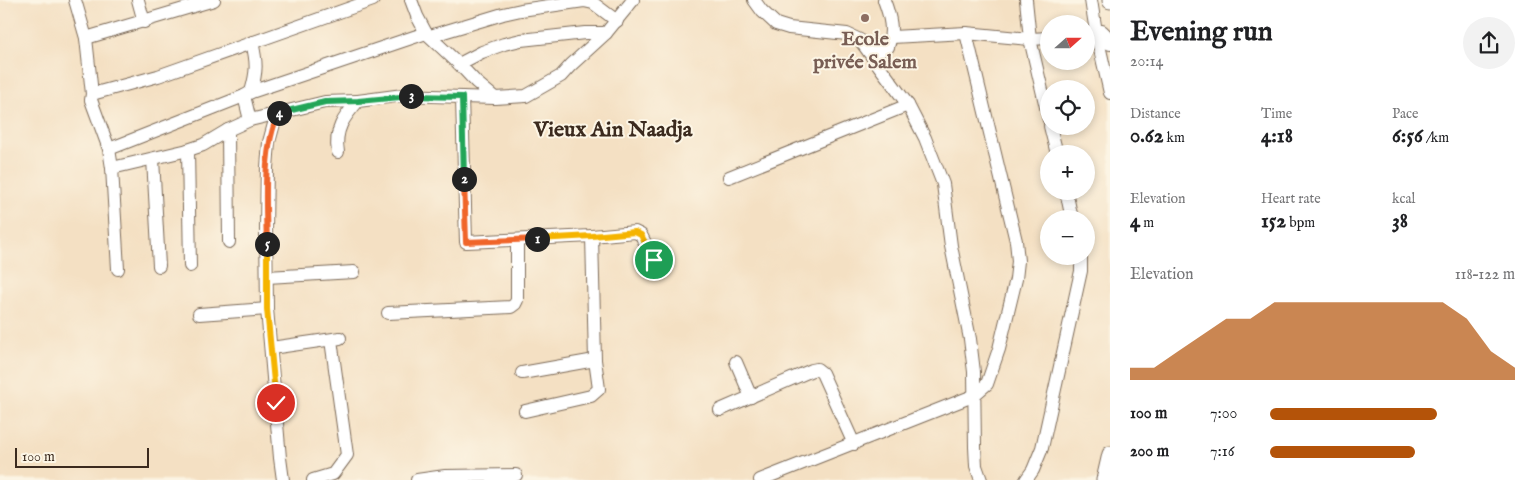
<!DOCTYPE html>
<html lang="en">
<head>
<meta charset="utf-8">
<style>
  body { margin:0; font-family:"IM FELL English",serif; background:#f2f2f2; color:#202124; height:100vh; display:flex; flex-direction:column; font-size:19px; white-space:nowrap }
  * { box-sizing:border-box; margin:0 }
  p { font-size:16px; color:#757577 }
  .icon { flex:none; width:28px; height:28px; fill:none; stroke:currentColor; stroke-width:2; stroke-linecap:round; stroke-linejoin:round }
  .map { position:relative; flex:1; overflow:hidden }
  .side { display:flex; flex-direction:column; background:#fff; width:425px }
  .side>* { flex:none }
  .needle { width:32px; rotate:69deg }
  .buttons { position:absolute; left:1040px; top:15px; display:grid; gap:10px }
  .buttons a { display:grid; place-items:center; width:55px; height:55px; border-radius:50%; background:#fff; box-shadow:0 2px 8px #0003; font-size:25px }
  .scale { position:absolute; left:15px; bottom:12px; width:134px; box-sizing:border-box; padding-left:5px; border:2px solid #3b2a1e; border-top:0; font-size:14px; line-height:18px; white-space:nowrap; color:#3b2a1e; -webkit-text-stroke:4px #fcf5e5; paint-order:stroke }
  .pin { position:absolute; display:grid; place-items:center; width:42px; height:42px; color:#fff; margin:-21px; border:2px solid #fff; border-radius:50%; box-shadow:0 1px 5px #0007 }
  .km { position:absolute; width:25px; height:25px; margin:-12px; border-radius:50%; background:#222; color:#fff; font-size:14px; line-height:25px; text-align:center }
  .round { display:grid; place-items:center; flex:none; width:52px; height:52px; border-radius:26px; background:#f2f2f2 }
  .head { display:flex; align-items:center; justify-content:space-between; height:85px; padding:0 20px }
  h1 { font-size:28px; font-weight:700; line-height:38px }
  .stats { display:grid; grid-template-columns:repeat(3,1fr); gap:8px; height:85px; padding:5px 20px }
  .stats div { display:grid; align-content:center }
  .stats b { font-size:21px; font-weight:700 }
  .stats small { font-size:14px; font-weight:400 }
  .stats p { font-size:14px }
  .chart { height:140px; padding:10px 20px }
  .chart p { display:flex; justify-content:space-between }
  .chart svg { width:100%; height:90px; margin-top:5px; fill:#b45309; opacity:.7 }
  ul { padding:0 20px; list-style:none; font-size:16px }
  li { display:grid; grid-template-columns:80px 60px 1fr; align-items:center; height:38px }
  li i { height:12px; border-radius:6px; background:#b45309 }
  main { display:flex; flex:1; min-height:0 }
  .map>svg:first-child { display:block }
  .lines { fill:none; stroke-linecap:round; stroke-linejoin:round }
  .minor-casing { stroke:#7c6a58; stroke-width:14 }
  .major-casing { stroke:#7c6a58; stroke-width:17 }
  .minor { stroke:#fff; stroke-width:12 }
  .major { stroke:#fff; stroke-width:15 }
  .split-1-casing { stroke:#fff; stroke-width:10 }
  .split-2-casing { stroke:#fff; stroke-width:10 }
  .split-3-casing { stroke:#fff; stroke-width:10 }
  .split-4-casing { stroke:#fff; stroke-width:10 }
  .split-5-casing { stroke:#fff; stroke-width:10 }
  .split-6-casing { stroke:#fff; stroke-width:10 }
  .split-1 { stroke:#f5b400; stroke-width:6 }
  .split-2 { stroke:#f0652b; stroke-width:6 }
  .split-3 { stroke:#22a559; stroke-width:6 }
  .split-4 { stroke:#22a559; stroke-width:6 }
  .split-5 { stroke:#f0652b; stroke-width:6 }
  .split-6 { stroke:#f5b400; stroke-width:6 }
  .education-dot { fill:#8d6e63; stroke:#fcf5e5; stroke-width:2 }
  .labels { text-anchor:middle; stroke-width:4; stroke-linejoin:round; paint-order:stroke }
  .education-label { font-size:20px; font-weight:bold; fill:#785e54; stroke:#fcf5e5 }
  .quarter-label { font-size:22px; font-weight:bold; fill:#3b2a1e; stroke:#fcf5e5 }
</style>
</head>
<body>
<main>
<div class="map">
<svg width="1110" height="480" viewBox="0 0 1110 480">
  <rect width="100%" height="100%" fill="#fcf5e5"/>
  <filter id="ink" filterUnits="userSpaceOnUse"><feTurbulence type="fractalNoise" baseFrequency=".02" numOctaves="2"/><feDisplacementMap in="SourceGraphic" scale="10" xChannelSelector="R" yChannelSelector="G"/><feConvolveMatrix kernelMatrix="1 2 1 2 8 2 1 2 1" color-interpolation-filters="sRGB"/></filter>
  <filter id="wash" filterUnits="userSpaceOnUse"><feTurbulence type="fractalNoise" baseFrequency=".0096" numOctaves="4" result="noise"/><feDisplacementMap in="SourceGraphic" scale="20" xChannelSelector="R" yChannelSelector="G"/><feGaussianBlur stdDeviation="1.12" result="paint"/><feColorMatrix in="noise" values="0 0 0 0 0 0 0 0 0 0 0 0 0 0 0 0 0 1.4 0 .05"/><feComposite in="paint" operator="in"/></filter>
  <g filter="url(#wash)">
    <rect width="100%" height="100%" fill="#f4e0c3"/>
  </g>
  <g filter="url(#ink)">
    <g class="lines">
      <g class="minor-casing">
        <g id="minor">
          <polyline points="75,0 86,38 92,94 91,100 109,149 112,168 118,269"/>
          <polyline points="138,0 144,22"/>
          <polyline points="411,0 417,16 426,33 459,64 476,82 495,98"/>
          <polyline points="633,0 606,33 571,65 561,76 526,96 495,98 462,97 466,242 592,236 635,232 641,235 654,260"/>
          <polyline points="754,0 762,11 776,24 789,28 847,34 860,40 908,105 925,138 943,184 951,246 970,339 974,372 975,447 976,466 981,480"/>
          <polyline points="1026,0 1030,39 1049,120"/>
          <polyline points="1091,0 1096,32 1110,93"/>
          <polyline points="1086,34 1102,31 1106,35 1110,44"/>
          <polyline points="430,36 503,14 521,10 584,1 593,3 617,21"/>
          <polyline points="892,37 966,33 1030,39 1049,38"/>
          <polyline points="86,38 214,0"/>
          <path d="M869,52L880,51L888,47C894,31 890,16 884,0"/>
          <polyline points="459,64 482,52 504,44 521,40 585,33 606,33"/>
          <path d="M251,92C257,71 257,63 252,42"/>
          <polyline points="92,94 158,76 373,0"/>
          <polyline points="244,96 250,120"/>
          <polyline points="279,112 275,120 269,142 267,168 266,229 267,309 280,458 283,480"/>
          <polyline points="1050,126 1057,154"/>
          <polyline points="228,130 229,242"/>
          <polyline points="109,149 244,96 251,92 426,33"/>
          <path d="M338,152C334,130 344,117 358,101L403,95L462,97"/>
          <polyline points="153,159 159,266"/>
          <polyline points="112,168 188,150"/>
          <polyline points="729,177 908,105"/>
          <polyline points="1066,191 1072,219"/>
          <polyline points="190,266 188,150 203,145 228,130 250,120 325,102 358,101"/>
          <polyline points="267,277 354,272"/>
          <polyline points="388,313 511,307 515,304 517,300 517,240"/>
          <polyline points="199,314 267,309"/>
          <polyline points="271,348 340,338"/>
          <polyline points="736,362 751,397"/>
          <polyline points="522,373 595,360"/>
          <polyline points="720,410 812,370 817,369 822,373 854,444"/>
          <polyline points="525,411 591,396 599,389 595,360 592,236"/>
          <polyline points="313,480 333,474 347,455 331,340"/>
          <polyline points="417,480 445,476 516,475"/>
          <polyline points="760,480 973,396 987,384 999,349 1016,279 1018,261 1016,241 966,33"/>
          <polyline points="1026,480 1033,470 1042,448 1081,271 1081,256"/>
        </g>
      </g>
      <g class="major-casing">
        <g id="major">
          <polyline points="1110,0 1110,1"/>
          <polyline points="1104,480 1110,454"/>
        </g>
      </g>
      <use href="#minor" class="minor"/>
      <use href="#major" class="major"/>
    </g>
  </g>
  <g class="lines" filter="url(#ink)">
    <g class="split-1-casing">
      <polyline id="split-1" points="537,239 592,236 635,232 641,235 654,260"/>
    </g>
    <g class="split-2-casing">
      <polyline id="split-2" points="464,179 466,242 537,239"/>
    </g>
    <g class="split-3-casing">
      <polyline id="split-3" points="411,96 462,97 464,179"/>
    </g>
    <g class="split-4-casing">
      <polyline id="split-4" points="279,113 325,102 358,101 411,96"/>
    </g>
    <g class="split-5-casing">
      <path id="split-5" d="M267,244C266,207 262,146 279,113"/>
    </g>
    <g class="split-6-casing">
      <polyline id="split-6" points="267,244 267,309 276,403"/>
    </g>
    <use href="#split-1" class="split-1"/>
    <use href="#split-2" class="split-2"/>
    <use href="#split-3" class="split-3"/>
    <use href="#split-4" class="split-4"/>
    <use href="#split-5" class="split-5"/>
    <use href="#split-6" class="split-6"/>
  </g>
  <circle class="education-dot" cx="865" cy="18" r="5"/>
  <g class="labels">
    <g class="education-label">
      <text x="865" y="45">Ecole<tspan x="865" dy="23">privée Salem</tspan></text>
    </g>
    <g class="quarter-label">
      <text x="613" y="136">Vieux Ain Naadja</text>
    </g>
  </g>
</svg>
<div class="buttons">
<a><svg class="needle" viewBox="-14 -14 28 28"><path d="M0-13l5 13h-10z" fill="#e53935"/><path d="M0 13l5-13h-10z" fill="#757577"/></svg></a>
<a><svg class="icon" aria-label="locate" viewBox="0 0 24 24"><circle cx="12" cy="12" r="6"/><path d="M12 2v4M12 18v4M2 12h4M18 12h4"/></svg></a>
<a>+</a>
<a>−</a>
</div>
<div class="scale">100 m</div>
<div class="pin" style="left:654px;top:260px;background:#1e9e55"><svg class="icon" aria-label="arrive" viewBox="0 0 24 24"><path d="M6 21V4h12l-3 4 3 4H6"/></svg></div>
<div class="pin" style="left:276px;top:403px;background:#d93025"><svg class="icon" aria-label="check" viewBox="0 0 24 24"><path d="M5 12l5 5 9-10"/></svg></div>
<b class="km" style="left:537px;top:239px">1</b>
<b class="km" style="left:464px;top:179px">2</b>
<b class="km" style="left:411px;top:96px">3</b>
<b class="km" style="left:279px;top:113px">4</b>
<b class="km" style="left:267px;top:244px">5</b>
</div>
<section class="side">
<div class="head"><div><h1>Evening run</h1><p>20:14</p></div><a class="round"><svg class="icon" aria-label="share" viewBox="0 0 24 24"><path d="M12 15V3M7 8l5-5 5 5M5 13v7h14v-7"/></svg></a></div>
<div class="stats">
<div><p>Distance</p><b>0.62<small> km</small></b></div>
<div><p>Time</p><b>4:18</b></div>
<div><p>Pace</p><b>6:56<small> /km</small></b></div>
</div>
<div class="stats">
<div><p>Elevation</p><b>4<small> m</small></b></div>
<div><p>Heart rate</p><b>152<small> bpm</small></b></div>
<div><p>kcal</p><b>38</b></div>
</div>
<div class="chart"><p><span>Elevation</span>118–122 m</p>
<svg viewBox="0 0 160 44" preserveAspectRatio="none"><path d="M0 44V38L10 38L20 30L30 22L40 14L50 14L60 6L70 6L80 6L90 6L100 6L110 6L120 6L130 6L140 14L150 30L160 38V44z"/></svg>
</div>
<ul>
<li><b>100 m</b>7:00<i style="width:68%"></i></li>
<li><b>200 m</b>7:16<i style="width:59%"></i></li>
</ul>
</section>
</main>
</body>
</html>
